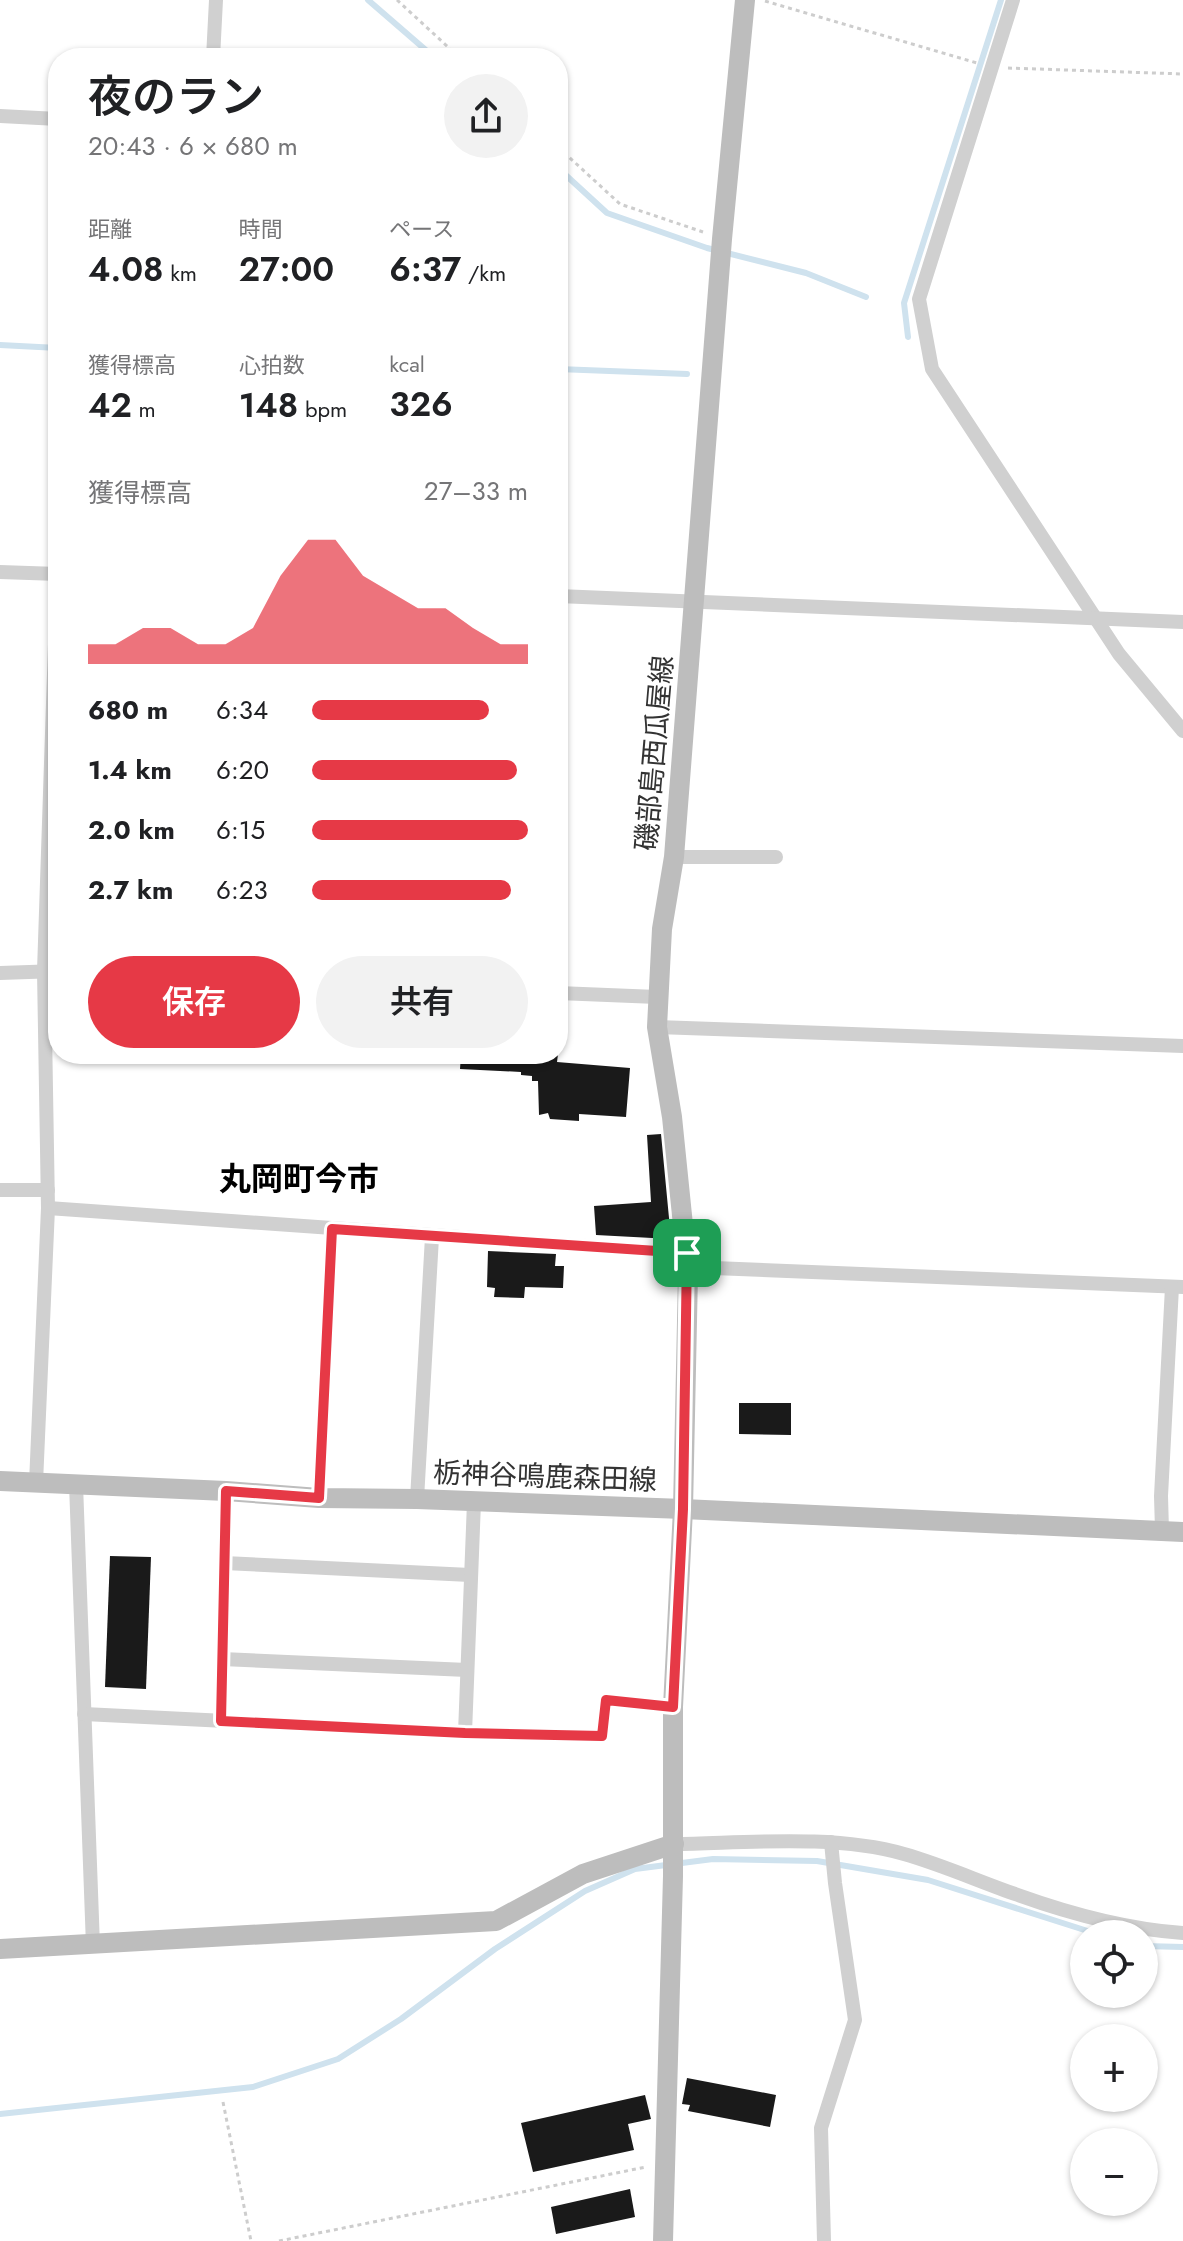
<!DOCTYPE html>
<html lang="ja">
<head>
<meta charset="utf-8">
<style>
  body { margin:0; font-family:Jost,"Noto Sans JP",sans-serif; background:#f2f2f2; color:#202124; height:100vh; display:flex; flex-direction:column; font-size:30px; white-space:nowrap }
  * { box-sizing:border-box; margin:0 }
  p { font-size:26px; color:#757577 }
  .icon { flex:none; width:44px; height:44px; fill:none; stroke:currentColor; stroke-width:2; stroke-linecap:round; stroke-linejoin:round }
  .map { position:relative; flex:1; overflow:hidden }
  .side { position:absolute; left:48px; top:48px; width:520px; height:1016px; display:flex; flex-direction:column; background:#fff; border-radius:32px; box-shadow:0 2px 6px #0004 }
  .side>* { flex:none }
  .buttons { position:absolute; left:1070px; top:1920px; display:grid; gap:16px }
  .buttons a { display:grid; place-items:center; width:88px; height:88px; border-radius:50%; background:#fff; box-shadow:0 2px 6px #0004; font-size:40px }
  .pin { position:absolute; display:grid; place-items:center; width:68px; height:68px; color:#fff; margin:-34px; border-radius:16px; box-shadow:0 4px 12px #0006 }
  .round { display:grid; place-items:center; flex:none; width:84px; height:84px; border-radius:42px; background:#f2f2f2 }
  .summary { display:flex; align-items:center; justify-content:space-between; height:136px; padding:0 40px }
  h1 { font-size:44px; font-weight:600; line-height:60px }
  .metrics { display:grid; grid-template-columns:repeat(3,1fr); gap:12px; height:136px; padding:8px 40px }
  .metrics div { display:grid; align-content:center }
  .metrics b { font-size:34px; font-weight:600 }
  .metrics small { font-size:22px; font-weight:400 }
  .metrics p { font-size:22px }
  .chart { height:224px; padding:16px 40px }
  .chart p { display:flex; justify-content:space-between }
  .chart svg { width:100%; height:144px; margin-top:8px; fill:#e63946; opacity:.7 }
  .cta { display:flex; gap:16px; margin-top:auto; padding:16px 40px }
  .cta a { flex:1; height:92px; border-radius:48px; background:#e63946; color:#fff; font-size:32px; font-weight:600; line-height:92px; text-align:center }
  .cta a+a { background:#f2f2f2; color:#202124 }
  ul { padding:0 40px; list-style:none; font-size:26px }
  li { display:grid; grid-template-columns:128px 96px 1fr; align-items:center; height:60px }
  li i { height:20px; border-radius:10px; background:#e63946 }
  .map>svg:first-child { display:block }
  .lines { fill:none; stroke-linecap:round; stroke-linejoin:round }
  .stream { stroke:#cfe2ee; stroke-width:6 }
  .building { fill:#1a1a1a }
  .path { stroke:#cdcdcd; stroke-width:3; stroke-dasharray:4 4; stroke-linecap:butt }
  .street { stroke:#d0d0d0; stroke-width:14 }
  .secondary { stroke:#bdbdbd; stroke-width:20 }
  .route-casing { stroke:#fff; stroke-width:16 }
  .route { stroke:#e63946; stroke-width:10 }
  .labels { text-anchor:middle; stroke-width:8; stroke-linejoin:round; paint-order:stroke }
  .street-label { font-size:28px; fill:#333; stroke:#fff }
  .quarter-label { font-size:32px; font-weight:bold; fill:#000; stroke:#fff }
</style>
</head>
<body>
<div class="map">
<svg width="1183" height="2241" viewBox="0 0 1183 2241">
  <rect width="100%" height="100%" fill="#fff"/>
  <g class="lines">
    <g class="stream">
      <polyline points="368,0 435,58"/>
      <polyline points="558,168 607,213 707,248 806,273 866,297"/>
      <polyline points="908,337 904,303 1001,0"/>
      <polyline points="0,345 58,348"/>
      <polyline points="558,369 687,374"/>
      <polyline points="1144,1946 1183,1947"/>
      <polyline points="0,2114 253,2087 338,2059 401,2019 495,1949 585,1891 635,1869 713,1859 817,1861 928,1880 1097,1934"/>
    </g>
  </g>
  <g class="building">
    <polygon points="461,1054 558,1054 557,1062 630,1068 626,1117 579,1114 579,1121 550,1119 548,1113 539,1115 538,1081 532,1081 532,1076 521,1075 521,1072 460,1069"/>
    <polygon points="661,1134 671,1239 596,1235 594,1206 651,1202 647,1135"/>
    <polygon points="488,1251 556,1254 555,1266 564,1266 563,1288 525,1287 524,1298 494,1297 495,1288 487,1287"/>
    <polygon points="739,1403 791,1403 791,1435 739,1434"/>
    <polygon points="110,1556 151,1557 146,1689 105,1687"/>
    <polygon points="687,2078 776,2095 770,2127 688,2111 690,2105 682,2104"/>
    <polygon points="645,2095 651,2119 628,2124 634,2150 533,2172 521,2123"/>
    <polygon points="630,2189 635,2217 556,2234 551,2207"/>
  </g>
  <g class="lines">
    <g class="path">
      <polyline points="397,0 460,58"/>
      <polyline points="765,1 977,63"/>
      <polyline points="1008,68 1183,74"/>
      <polyline points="558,147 620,204 703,232"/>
      <polyline points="223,2102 251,2241"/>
      <polyline points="279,2241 646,2167"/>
    </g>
    <g class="street">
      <polyline points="1013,0 919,299 932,369 1119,654 1183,731"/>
      <polyline points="213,58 216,0"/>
      <polyline points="0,116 58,119"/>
      <polyline points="0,572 58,574"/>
      <polyline points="558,596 1183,622"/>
      <polyline points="674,857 776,857"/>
      <polyline points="0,973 58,971"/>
      <polyline points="558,993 657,997"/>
      <polyline points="657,1027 1183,1046"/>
      <polyline points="0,1190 48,1190"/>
      <polyline points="48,1208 687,1253"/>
      <polyline points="688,1274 714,1268 1183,1287"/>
      <polyline points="36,1483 48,1208 44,971 58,555"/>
      <polyline points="76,1484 93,1946"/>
      <polyline points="319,1498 332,1229"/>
      <polyline points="417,1499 432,1237"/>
      <polyline points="1162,1530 1161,1496 1172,1287"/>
      <polyline points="224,1563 470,1575"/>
      <polyline points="222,1659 467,1670"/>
      <polyline points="84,1714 465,1733 474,1502"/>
      <polyline points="221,1721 226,1491"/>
      <polyline points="465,1733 602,1736 606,1700 673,1707"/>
      <path d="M674,1844C747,1843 833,1834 904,1854C943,1865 980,1882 1018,1895C1071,1914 1127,1929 1183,1933"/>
      <polyline points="824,2241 821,2128 855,2020 835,1883 831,1842"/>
    </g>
    <g class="secondary">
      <polyline points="0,1481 226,1491 319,1498 417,1499 683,1509 1183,1532"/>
      <polyline points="0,1949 496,1921 583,1874 674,1844"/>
      <polyline points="663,2241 673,1876 673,1707 683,1509 688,1274 672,1117 657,1027 662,929 674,857 722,239 745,0"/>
    </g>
  </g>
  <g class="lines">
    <g class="route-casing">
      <polygon id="route" points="332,1229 687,1253 683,1509 673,1707 606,1700 602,1736 465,1733 221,1721 226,1491 319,1498"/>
    </g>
    <use href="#route" class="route"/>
  </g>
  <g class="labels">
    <g class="street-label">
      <text transform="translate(654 753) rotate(-85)" y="10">磯部島西瓜屋線</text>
      <text transform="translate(545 1476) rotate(2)" y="10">栃神谷鳴鹿森田線</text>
    </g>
    <g class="quarter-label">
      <text x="299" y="1190">丸岡町今市</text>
    </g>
  </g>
</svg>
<div class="buttons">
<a><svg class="icon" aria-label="locate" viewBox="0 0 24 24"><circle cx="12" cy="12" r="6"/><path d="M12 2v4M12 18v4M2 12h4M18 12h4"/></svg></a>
<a>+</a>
<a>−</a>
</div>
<div class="pin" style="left:687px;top:1253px;background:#1e9e55"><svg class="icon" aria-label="arrive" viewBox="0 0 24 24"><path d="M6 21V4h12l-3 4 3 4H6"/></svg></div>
<section class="side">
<div class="summary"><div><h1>夜のラン</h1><p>20:43 · 6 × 680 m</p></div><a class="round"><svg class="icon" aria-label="share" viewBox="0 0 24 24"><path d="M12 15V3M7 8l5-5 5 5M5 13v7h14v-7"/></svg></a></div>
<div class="metrics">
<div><p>距離</p><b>4.08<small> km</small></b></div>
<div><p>時間</p><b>27:00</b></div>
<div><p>ペース</p><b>6:37<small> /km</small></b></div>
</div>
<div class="metrics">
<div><p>獲得標高</p><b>42<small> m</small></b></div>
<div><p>心拍数</p><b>148<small> bpm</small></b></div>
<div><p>kcal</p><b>326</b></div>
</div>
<div class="chart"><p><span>獲得標高</span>27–33 m</p>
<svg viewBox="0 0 160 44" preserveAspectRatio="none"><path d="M0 44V38L10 38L20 33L30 33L40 38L50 38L60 33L70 17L80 6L90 6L100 17L110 22L120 27L130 27L140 33L150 38L160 38V44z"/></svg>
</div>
<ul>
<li><b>680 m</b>6:34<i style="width:82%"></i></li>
<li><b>1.4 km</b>6:20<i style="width:95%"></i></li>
<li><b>2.0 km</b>6:15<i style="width:100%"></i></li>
<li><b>2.7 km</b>6:23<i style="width:92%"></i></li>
</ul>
<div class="cta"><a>保存</a><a>共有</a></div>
</section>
</div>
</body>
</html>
